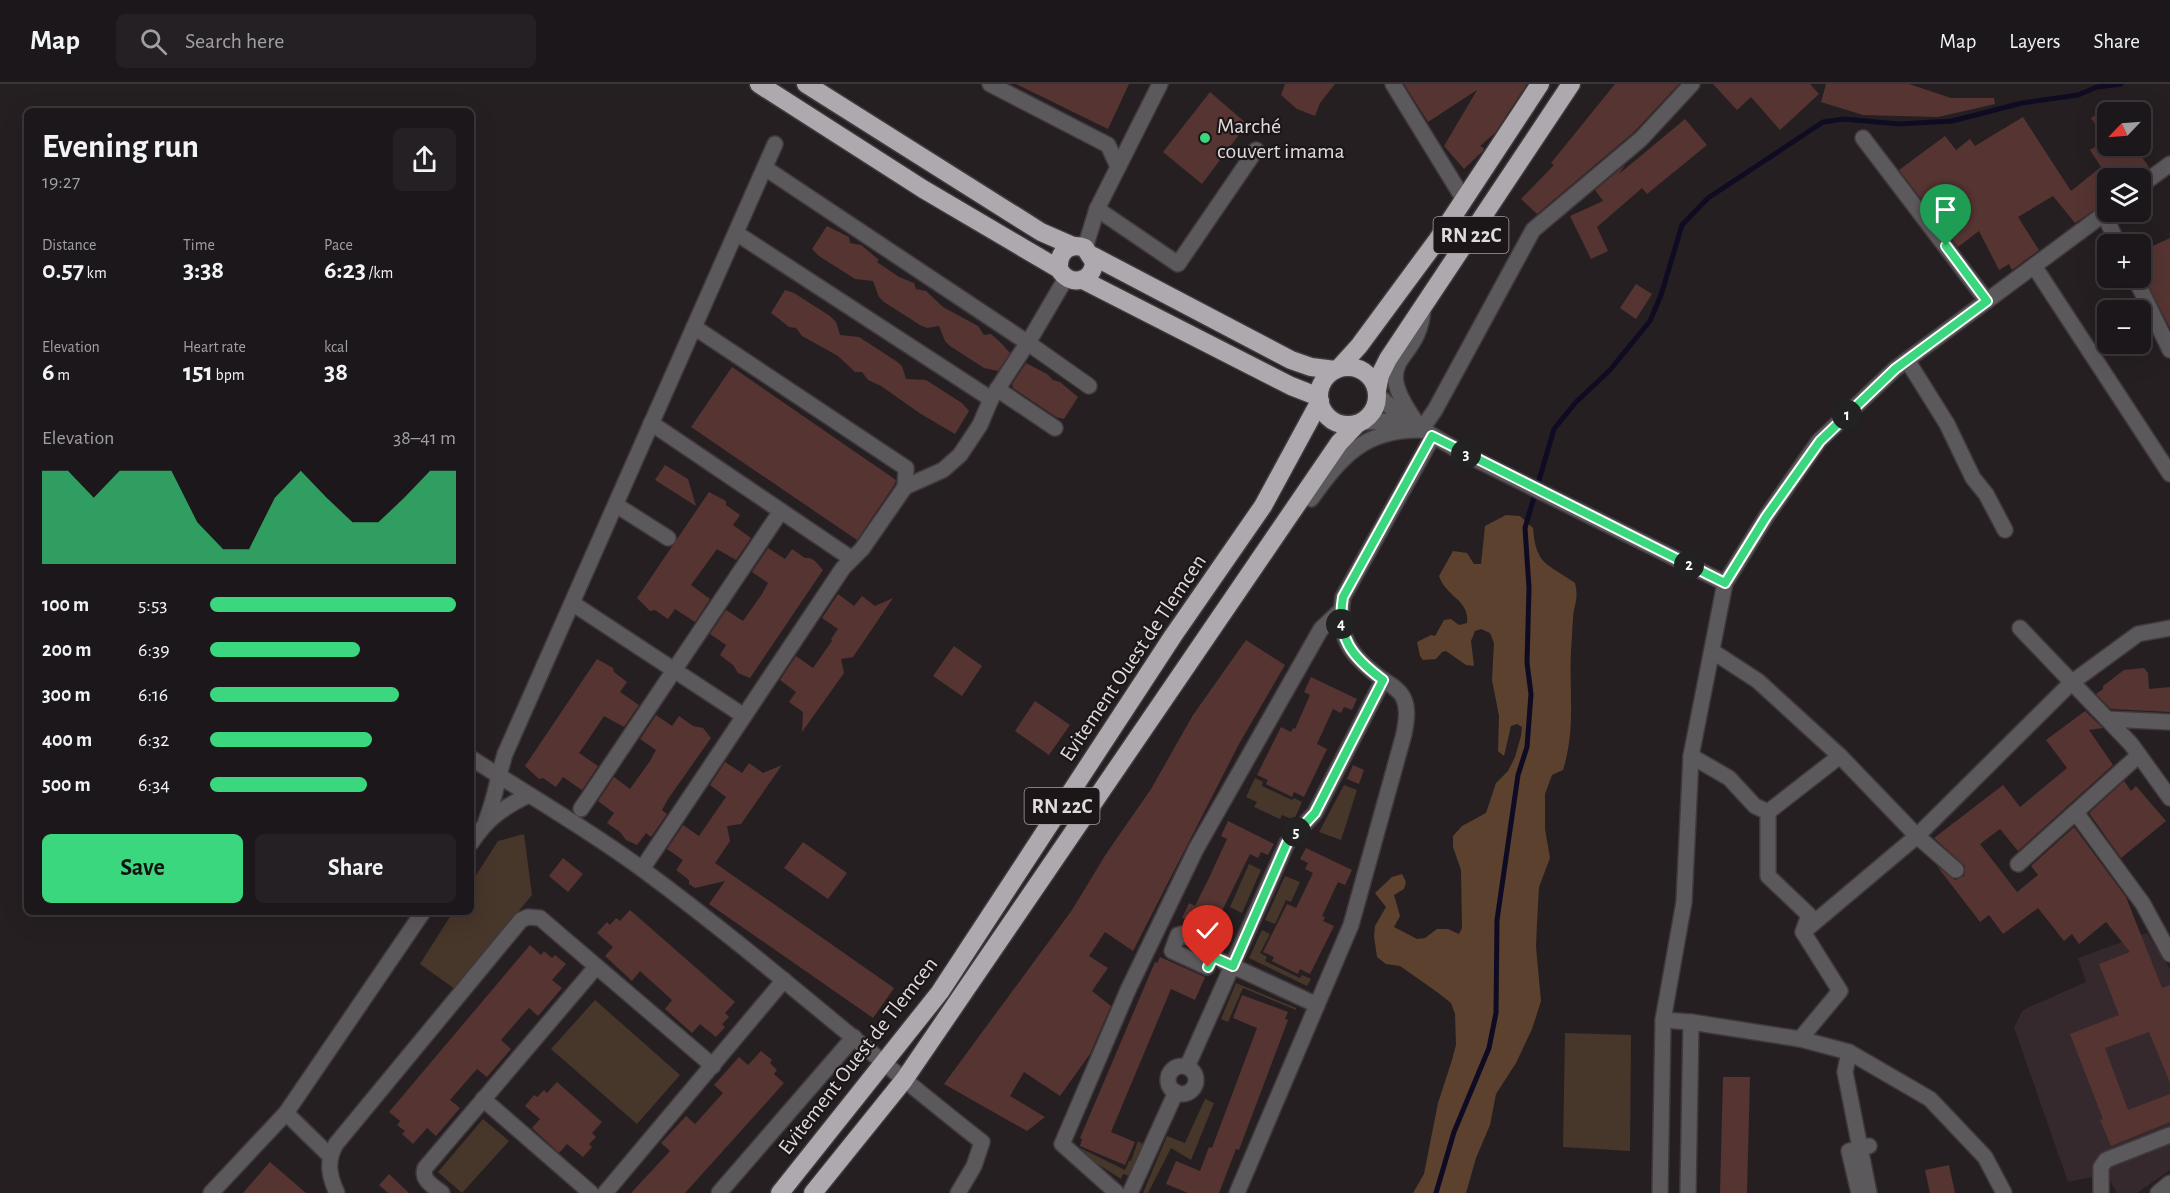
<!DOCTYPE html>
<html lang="en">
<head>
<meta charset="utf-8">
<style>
  body { margin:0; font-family:"Alegreya Sans",sans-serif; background:#252023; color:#f1f3f6; height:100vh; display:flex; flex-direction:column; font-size:22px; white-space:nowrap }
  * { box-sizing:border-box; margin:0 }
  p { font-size:20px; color:#a09fa2 }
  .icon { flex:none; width:33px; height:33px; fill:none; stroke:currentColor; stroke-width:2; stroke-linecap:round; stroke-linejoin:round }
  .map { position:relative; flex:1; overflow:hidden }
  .side { position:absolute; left:24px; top:24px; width:450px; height:807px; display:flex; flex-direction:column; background:#1c171a; border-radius:9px; box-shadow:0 6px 24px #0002,0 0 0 2px #3a3639 }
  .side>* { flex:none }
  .needle { width:39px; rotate:245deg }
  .controls { position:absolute; left:2097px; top:18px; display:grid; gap:12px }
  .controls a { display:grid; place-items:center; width:54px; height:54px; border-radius:9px; background:#1c171a; box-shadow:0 6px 24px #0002,0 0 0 2px #3a3639; font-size:30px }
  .pin { position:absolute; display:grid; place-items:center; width:51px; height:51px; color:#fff; margin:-62px -26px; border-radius:50% 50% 50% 0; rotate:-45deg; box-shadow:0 0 6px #0007 }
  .pin .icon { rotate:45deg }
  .km { position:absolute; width:30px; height:30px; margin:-15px; border-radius:50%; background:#222; color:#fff; font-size:16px; line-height:30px; text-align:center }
  .round { display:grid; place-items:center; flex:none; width:63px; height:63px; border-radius:9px; background:#252023 }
  .headline { display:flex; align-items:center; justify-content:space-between; height:102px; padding:0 18px }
  h1 { font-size:33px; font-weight:700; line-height:45px }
  .stats { display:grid; grid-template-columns:repeat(3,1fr); gap:9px; height:102px; padding:6px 18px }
  .stats div { display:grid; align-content:center }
  .stats b { font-size:26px; font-weight:700 }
  .stats small { font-size:16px; font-weight:400 }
  .stats p { font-size:16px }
  .chart { height:168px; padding:12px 18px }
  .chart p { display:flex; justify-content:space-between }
  .chart svg { width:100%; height:108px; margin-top:6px; fill:#3bd77f; opacity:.7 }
  .button { display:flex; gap:12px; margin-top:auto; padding:12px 18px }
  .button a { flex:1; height:69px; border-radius:9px; background:#3bd77f; color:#111; font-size:24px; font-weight:700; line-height:69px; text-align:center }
  .button a+a { background:#252023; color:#f1f3f6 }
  ul { padding:0 18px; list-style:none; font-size:20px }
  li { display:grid; grid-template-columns:96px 72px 1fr; align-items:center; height:45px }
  li i { height:15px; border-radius:8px; background:#3bd77f }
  header { display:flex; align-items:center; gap:36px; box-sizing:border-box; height:84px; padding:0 30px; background:#1c171a; border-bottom:2px solid #3a3639 }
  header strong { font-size:28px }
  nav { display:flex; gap:33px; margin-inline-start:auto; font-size:21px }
  .search { width:420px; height:54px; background:#252023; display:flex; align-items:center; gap:15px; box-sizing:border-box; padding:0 21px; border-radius:9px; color:#a09fa2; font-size:22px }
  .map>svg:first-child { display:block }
  .built { fill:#35292e }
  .green { fill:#47362a }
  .forest { fill:#5b412e }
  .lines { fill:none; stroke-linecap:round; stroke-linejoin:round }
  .stream { stroke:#0f0b22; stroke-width:5 }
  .building { fill:#553432 }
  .minor-casing { stroke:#40393c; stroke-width:18 }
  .highway-casing { stroke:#40393c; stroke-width:21 }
  .minor { stroke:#5c595c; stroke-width:15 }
  .highway { stroke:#aea8af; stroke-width:18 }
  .route-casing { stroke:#fff; stroke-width:12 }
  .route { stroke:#3bd77f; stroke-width:8 }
  .poi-dot { fill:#3bd77f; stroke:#1c1618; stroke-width:2 }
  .labels { text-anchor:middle; stroke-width:4.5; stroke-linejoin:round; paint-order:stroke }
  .shield { fill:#1c1618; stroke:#a49fa1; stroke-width:1.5 }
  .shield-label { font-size:21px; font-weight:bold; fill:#dfdadc }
  .poi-label { font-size:22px; fill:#dfdadc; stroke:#1c1618; text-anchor:start }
  .street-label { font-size:22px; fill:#dfdadc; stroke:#1c1618 }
</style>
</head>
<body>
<header>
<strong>Map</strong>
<div class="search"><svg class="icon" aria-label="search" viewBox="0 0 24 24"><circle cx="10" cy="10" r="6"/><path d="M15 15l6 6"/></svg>Search here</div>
<nav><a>Map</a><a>Layers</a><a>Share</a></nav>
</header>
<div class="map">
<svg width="2170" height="1109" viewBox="0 0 2170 1109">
  <rect width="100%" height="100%" fill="#261f22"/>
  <polygon class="built" points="2147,849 2170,885 2170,1086 2137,1109 2117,1109 2106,1090 2068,1098 2014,943 2023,926 2086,898 2078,874"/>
  <g class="green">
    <polygon points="1255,694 1263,698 1262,702 1292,716 1294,714 1302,718 1294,736 1282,731 1280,735 1254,723 1257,718 1246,713"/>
    <polygon points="1344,701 1357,706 1341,756 1319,748"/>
    <polygon points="524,750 532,811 455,905 420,880 453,828 471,828 471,799 498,757"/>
    <polygon points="1249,780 1261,786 1242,829 1230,823"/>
    <polygon points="1285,792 1300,798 1291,818 1286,816 1275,840 1265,836"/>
    <polygon points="1262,846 1270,850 1260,869 1267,873 1265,877 1300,894 1302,891 1311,895 1307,902 1249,874"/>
    <polygon points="1236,899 1296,924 1296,926 1243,904 1228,938 1221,935"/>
    <polygon points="595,916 680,991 637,1040 551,965"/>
    <polygon points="1565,949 1631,951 1630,1067 1563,1063"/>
    <polygon points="1205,1015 1214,1019 1191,1076 1171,1064 1148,1109 1143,1109 1167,1052 1185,1059"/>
    <polygon points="483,1035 509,1057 462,1109 438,1088"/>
    <polygon points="1138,1057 1143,1060 1129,1092 1123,1090 1121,1095 1076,1066 1078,1063 1125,1086 1129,1077 1131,1077"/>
  </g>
  <path class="forest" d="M1506,431L1520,432L1533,444C1536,482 1547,479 1575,499C1579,517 1574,518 1573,535C1572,545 1572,556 1571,567C1569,609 1576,644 1563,686L1552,691L1545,710V745L1550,774L1539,803L1537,839L1536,863L1541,917L1532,945L1516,979L1496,1010L1490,1041L1476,1074L1466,1109H1413L1424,1090L1438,1019L1452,976L1456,961L1455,930L1451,919L1437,908L1400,882L1386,880L1377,873L1374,852L1375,842L1386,823L1375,809L1392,793L1402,790L1406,798L1404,805L1394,811L1400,832L1394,843L1417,855L1425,854L1437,845H1448L1459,850L1462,844L1461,786L1453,763V752L1462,742L1486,729L1496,699L1508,687L1515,673L1521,652L1522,643L1517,640L1511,642L1504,672L1498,667L1499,632L1492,596L1494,559L1490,549L1481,545L1475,547L1471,557L1474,582L1466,581L1446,567L1442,568L1436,575L1423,576L1420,572L1417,558L1431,551L1435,552L1444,536L1451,535L1459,541L1467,539C1470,516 1446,513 1439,492L1453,467L1467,469L1474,480H1481L1485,442Z"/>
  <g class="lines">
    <polyline class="stream" points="1436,1109 1454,1048 1489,964 1496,929 1497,836 1518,691 1527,663 1531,610 1527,579 1529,504 1525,444 1554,345 1576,318 1610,286 1650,237 1661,211 1682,141 1708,114 1823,38 1844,35 1899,40 1952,37 2022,19 2078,11 2097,3 2121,0"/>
  </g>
  <g class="building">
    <polygon points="1016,0 1129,0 1108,45"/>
    <polygon points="1285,0 1335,0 1320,19 1315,32 1297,25 1281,11"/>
    <polygon points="1404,0 1527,0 1495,49 1480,62 1484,64 1483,67 1464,85 1444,62 1477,6 1428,38"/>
    <polygon points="1615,0 1679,0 1634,48 1537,130 1521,115 1554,81 1551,79"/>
    <polygon points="1713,0 1810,0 1819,10 1780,46 1751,13 1737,26"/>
    <polygon points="1826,0 1909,0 1951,14 1994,14 1995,20 1938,33 1863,31 1821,18"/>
    <polygon points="1210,8 1247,40 1202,100 1163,68"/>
    <polygon points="2108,24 2108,62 2134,62 2149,83 2134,94 2108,94 2108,117 2075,139 2053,112 2018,133 2039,166 2012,186 2009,180 1999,186 1979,147 1958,163 1899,86 1945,52 1956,66 1970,55 1975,62 2023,33 2071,107 2101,83 2090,66 2106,56 2091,34"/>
    <polygon points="1685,35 1707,61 1647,110 1642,104 1597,143 1608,167 1591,175 1570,132 1603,117 1595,106 1625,81 1619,90"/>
    <polygon points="827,142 849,153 850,159 861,161 879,176 877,178 899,193 914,199 916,205 926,207 943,223 978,242 984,251 991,250 1001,259 1010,269 998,287 984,284 950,262 945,257 939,242 927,244 920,241 884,218 879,213 873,197 855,195 819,172 812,165"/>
    <polygon points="2170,154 2170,244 2140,186 2140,168"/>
    <polygon points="1636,200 1652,210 1636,235 1620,224"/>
    <polygon points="785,206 794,209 830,232 836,238 840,251 859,253 896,277 902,282 906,295 926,296 962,319 969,327 955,350 921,330 881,302 868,296 862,288 855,288 838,272 802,252 796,244 789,243 779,235 771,229"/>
    <polygon points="1026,279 1047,290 1053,296 1060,298 1078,313 1064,335 1056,333 1013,304 1012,300"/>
    <polygon points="732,283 896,396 895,400 857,456 691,343"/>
    <polygon points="665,381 688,395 696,422 655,396"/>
    <polygon points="709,408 726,417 726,421 740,431 733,441 751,454 736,476 717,465 691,501 710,515 695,538 675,525 668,535 655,526 650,527 637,514"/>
    <polygon points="768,464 785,475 792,465 805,474 810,474 815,477 823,486 750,594 738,589 733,581 720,571 726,561 710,550 726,526 743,537 762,510 768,499 752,488"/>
    <polygon points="838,510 854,522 862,512 875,522 893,514 853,573 841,575 844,589 802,648 803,628 789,618 796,608 780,596 796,572 813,584 832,557 831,555 838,545 822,534"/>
    <polygon points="1246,556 1285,581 1239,660 1133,867 1105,848 1089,872 1108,884 1092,907 1111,922 1090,970 1060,1012 1024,988 1010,1012 1045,1033 1027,1047 944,1000 1072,826 1106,770 1151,705 1193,631"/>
    <polygon points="954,562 982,582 962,612 933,592"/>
    <polygon points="597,575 613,584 614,588 627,598 620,608 639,621 624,643 604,632 586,659 579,669 598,682 582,706 563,693 556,703 543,694 539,695 525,682"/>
    <polygon points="2144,584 2148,589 2149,605 2170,603 2170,628 2111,625 2096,610 2103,605 2103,602 2124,586"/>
    <polygon points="1311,593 1357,615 1352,626 1344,623 1341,629 1333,625 1317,660 1327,665 1304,713 1294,708 1292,713 1266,700 1268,696 1257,691 1281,643 1291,648 1293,644 1295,645 1310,611 1304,608"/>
    <polygon points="1035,617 1070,641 1049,671 1015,647"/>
    <polygon points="2085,627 2103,644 2089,646 2113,681 2018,767 2000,745 1980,760 2017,808 2038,791 2031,782 2074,743 2126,813 2162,904 2170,901 2170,999 2149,948 2105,964 2128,1026 2170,1010 2170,1038 2111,1062 2100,1036 2103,1035 2070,950 2119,931 2099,880 2130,868 2106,838 2079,860 2072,850 2064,857 2038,824 2003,850 1989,831 1980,838 1937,782 1955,796 1964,792 1965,782 1934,754 2003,701 2020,723 2067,684 2046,656"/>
    <polygon points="656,631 672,642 679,632 693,642 703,644 711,654 668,715 662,726 667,730 651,753 646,749 637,761 626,756 620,748 607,739 614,729 598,717 614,693 630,705 650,677 656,666 640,655"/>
    <polygon points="725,678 742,689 749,679 763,689 782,681 741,740 727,742 730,757 715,779 894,904 873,934 709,820 725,797 695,804 689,800 689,796 676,786 683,776 667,765 683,741 699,752 719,723 726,713 710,701"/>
    <polygon points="1353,681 1364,686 1359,700 1347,695"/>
    <polygon points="2124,697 2131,707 2136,702 2166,737 2121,774 2089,729"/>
    <polygon points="1228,737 1274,760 1268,771 1261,768 1258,774 1250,770 1220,831 1229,835 1226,841 1233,845 1228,856 1182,834 1189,819 1195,822 1208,796 1227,755 1221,752"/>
    <polygon points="803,758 847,789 828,815 784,784"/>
    <polygon points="1306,764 1352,786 1345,801 1338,798 1322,832 1325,833 1323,837 1334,842 1310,890 1300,885 1298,890 1272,877 1274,873 1263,868 1287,820 1296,824 1313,789 1305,785 1308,779 1300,775"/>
    <polygon points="563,774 583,790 568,808 549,792"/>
    <polygon points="630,826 735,918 725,929 729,933 722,940 725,943 716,953 700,940 692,949 665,925 672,916 640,887 632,897 605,872 613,863 597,849 607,838 610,841 616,834 620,837"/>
    <polygon points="530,861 541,871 544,867 552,874 555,871 566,880 552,896 562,904 538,932 529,924 520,934 501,956 511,965 487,993 477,985 450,1016 460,1024 436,1052 427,1044 413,1060 402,1050 405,1047 397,1041 400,1037 389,1028"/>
    <polygon points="1160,873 1205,893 1195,916 1171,905 1150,955 1111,1048 1135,1058 1125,1081 1080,1062 1082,1055 1080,1054 1155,878 1157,879"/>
    <polygon points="1242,911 1288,928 1285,935 1288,936 1239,1066 1236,1065 1219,1109 1188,1109 1166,1100 1176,1077 1200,1087 1209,1063 1212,1064 1257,944 1233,934"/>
    <polygon points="761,967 772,976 770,979 777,986 774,990 784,999 685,1109 631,1109 670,1067 661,1059 686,1032 695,1040 723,1009 714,1001 739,973 748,981"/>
    <polygon points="1723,993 1750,993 1747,1109 1720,1109"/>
    <polygon points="557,998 602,1038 592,1049 596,1053 589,1060 592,1063 583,1073 567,1060 559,1069 532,1044 540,1035 525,1022 534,1011 537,1013 544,1006 547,1009"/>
    <polygon points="270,1078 306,1109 243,1109"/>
    <polygon points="1949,1081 1955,1109 1930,1109 1925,1086"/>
    <polygon points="389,1090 409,1109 388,1109 379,1101"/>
  </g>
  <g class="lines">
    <g class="minor-casing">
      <g id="minor">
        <polyline points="990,0 1108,61 1118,83"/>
        <polyline points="1393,0 1463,114"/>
        <polyline points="1863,54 1987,217"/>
        <polyline points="765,84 1028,259 1089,302"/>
        <polyline points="2140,102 2170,80"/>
        <polyline points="1097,125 1178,180 1256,66"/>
        <polyline points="2104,130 2118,160"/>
        <polyline points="736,149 991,315"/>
        <polyline points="1085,164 1097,125 1160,0"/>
        <polyline points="2034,182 2170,390"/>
        <polyline points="2135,194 2170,266"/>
        <polyline points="694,243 906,384 905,403"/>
        <polyline points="1907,276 1947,340 1973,394 1986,410 2005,446"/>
        <polyline points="997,305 1055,344"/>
        <polyline points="1377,310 1401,333 1459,367 1725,499"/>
        <polyline points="1361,338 1389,337 1410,342"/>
        <path d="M1416,338C1367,269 1420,282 1423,224"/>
        <polyline points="651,339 852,475"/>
        <polyline points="1421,346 1435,326 1533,146 1641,55 1692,0"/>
        <path d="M1311,415C1341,373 1364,345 1421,346"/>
        <polyline points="616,421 668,454"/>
        <polyline points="572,519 744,632"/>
        <polyline points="2020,544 2131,660 2170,714"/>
        <polyline points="1712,567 1758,597 1840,672 1917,752 1956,786"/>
        <polyline points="2107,635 2170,638"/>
        <polyline points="1691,672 1729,694 1755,722 1768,728"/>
        <path d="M471,674C528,711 588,745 642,785C760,872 868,969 982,1058L974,1082L958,1109"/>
        <polyline points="581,725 781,427"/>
        <polyline points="1768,728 1768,792 1809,831 1803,848"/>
        <polyline points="1768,728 1840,672"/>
        <polyline points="2077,730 2143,820 2170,870"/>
        <path d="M486,737C495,715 498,692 505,670L775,60"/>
        <path d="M471,759C488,734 502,724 529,711"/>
        <polyline points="2018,780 2139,671"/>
        <polyline points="642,785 843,484 862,465 905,403 943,386 960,371 980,341 991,315 1032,252 1066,194"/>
        <polygon points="1182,850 1215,866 1207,883 1172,867 1178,851"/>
        <polyline points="1224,878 1317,921"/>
        <polyline points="1663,936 1691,938 1800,955 1840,907 1803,848 1917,752 2071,599 2138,550 2170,544"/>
        <polyline points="1800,955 1849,968 1930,1015 1985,1073 2004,1109"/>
        <polyline points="1849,968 1845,988 1869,1109"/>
        <circle cx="1182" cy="996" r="14"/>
        <polyline points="1187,983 1287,759 1315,729 1383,596"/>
        <polyline points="483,1015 591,1109"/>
        <polyline points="286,1029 329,1071"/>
        <polyline points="211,1109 286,1029 423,828"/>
        <path d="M337,1109C329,1092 326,1077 336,1060L521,836L528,833L540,834L713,982"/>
        <path d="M442,1109C433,1102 421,1096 425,1084L596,883"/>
        <polyline points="605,1109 784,896"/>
        <polyline points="719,1109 854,953"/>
        <polyline points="1117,1109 1062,1060 1128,906 1196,765 1321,545 1340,527"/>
        <polyline points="1130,1109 1176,1008"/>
        <path d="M1237,1109L1351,841L1404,650C1406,638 1409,625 1403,613C1399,605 1389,600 1382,595C1351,572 1336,554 1343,513L1433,352"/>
        <polyline points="1660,1109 1663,936 1684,818 1691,672 1725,499 1766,433 1819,357 1895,285 2108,127"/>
        <polyline points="1688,1109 1691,938"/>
        <polyline points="1859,1109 1849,1067 1869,1062"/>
        <polyline points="2101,1109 2101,1083 2106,1076 2170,1051"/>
        <polyline points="2158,1109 2170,1099"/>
      </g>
    </g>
    <g class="highway-casing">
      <g id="highway">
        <path d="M759,0L923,105L1059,185C1069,203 1093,199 1094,178L1085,164C1069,158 1058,168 1059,185"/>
        <polyline points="806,0 1041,148 1073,162"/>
        <polyline points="1093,172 1291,276 1311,283 1335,286"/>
        <polyline points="1083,196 1291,302 1319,313"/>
        <circle cx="1348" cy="312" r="29"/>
        <polyline points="1339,284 1359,262 1438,155 1540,0"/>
        <polyline points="1377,306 1380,291 1388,275 1571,0"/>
        <polyline points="780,1109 940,908 1173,552 1263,422 1320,317"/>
        <polyline points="813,1109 904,996 1285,438 1339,359 1357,340"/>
      </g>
    </g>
    <use href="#minor" class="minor"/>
    <use href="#highway" class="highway"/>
  </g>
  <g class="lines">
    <g class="route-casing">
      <path id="route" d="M1208,883L1213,873L1233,882L1287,759L1315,729L1383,596C1352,573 1336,554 1343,513L1432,352L1725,499L1766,433L1820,357L1895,285L1987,217L1946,162"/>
    </g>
    <use href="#route" class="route"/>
  </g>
  <circle class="poi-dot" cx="1205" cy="54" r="6"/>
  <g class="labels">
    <g class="shield">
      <rect x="1433.5" y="133" width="75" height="36" rx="4.5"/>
      <rect x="1024.5" y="704" width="75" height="36" rx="4.5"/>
    </g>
    <g class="shield-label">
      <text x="1471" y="158">RN 22C</text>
      <text x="1062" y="729">RN 22C</text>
    </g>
    <g class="poi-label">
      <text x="1217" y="49">Marché<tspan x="1217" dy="25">couvert imama</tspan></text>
    </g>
    <g class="street-label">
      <text transform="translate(1132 573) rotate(-56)" y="8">Evitement Ouest de Tlemcen</text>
      <text transform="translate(857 971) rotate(-52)" y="8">Evitement Ouest de Tlemcen</text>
    </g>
  </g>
</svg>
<div class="controls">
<a><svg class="needle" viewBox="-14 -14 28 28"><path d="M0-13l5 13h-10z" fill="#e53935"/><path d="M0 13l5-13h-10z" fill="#a09fa2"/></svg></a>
<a><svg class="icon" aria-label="layers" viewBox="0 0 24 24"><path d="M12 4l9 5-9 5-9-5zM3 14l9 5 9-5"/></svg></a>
<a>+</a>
<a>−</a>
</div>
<div class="pin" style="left:1946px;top:162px;background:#1e9e55"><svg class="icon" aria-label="arrive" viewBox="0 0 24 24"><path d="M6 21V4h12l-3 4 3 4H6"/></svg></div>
<div class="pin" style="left:1208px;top:883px;background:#d93025"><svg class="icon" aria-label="check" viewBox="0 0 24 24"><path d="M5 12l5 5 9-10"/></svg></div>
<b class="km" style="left:1847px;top:331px">1</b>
<b class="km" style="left:1689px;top:481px">2</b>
<b class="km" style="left:1466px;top:370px">3</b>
<b class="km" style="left:1341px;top:540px">4</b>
<b class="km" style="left:1296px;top:748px">5</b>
<section class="side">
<div class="headline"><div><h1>Evening run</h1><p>19:27</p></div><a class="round"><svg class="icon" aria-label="share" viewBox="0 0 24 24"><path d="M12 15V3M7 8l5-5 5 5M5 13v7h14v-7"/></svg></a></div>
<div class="stats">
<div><p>Distance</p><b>0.57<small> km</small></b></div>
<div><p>Time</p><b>3:38</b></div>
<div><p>Pace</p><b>6:23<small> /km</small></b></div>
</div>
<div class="stats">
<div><p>Elevation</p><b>6<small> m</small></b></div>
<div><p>Heart rate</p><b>151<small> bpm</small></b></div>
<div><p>kcal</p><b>38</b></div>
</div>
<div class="chart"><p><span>Elevation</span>38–41 m</p>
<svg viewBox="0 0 160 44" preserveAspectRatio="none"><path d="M0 44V6L10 6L20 17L30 6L40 6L50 6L60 27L70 38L80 38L90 17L100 6L110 17L120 27L130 27L140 17L150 6L160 6V44z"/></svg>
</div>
<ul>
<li><b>100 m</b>5:53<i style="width:100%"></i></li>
<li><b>200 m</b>6:39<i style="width:61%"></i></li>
<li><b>300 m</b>6:16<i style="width:77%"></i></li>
<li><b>400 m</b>6:32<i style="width:66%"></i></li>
<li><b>500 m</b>6:34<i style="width:64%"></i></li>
</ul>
<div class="button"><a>Save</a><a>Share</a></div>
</section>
</div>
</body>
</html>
